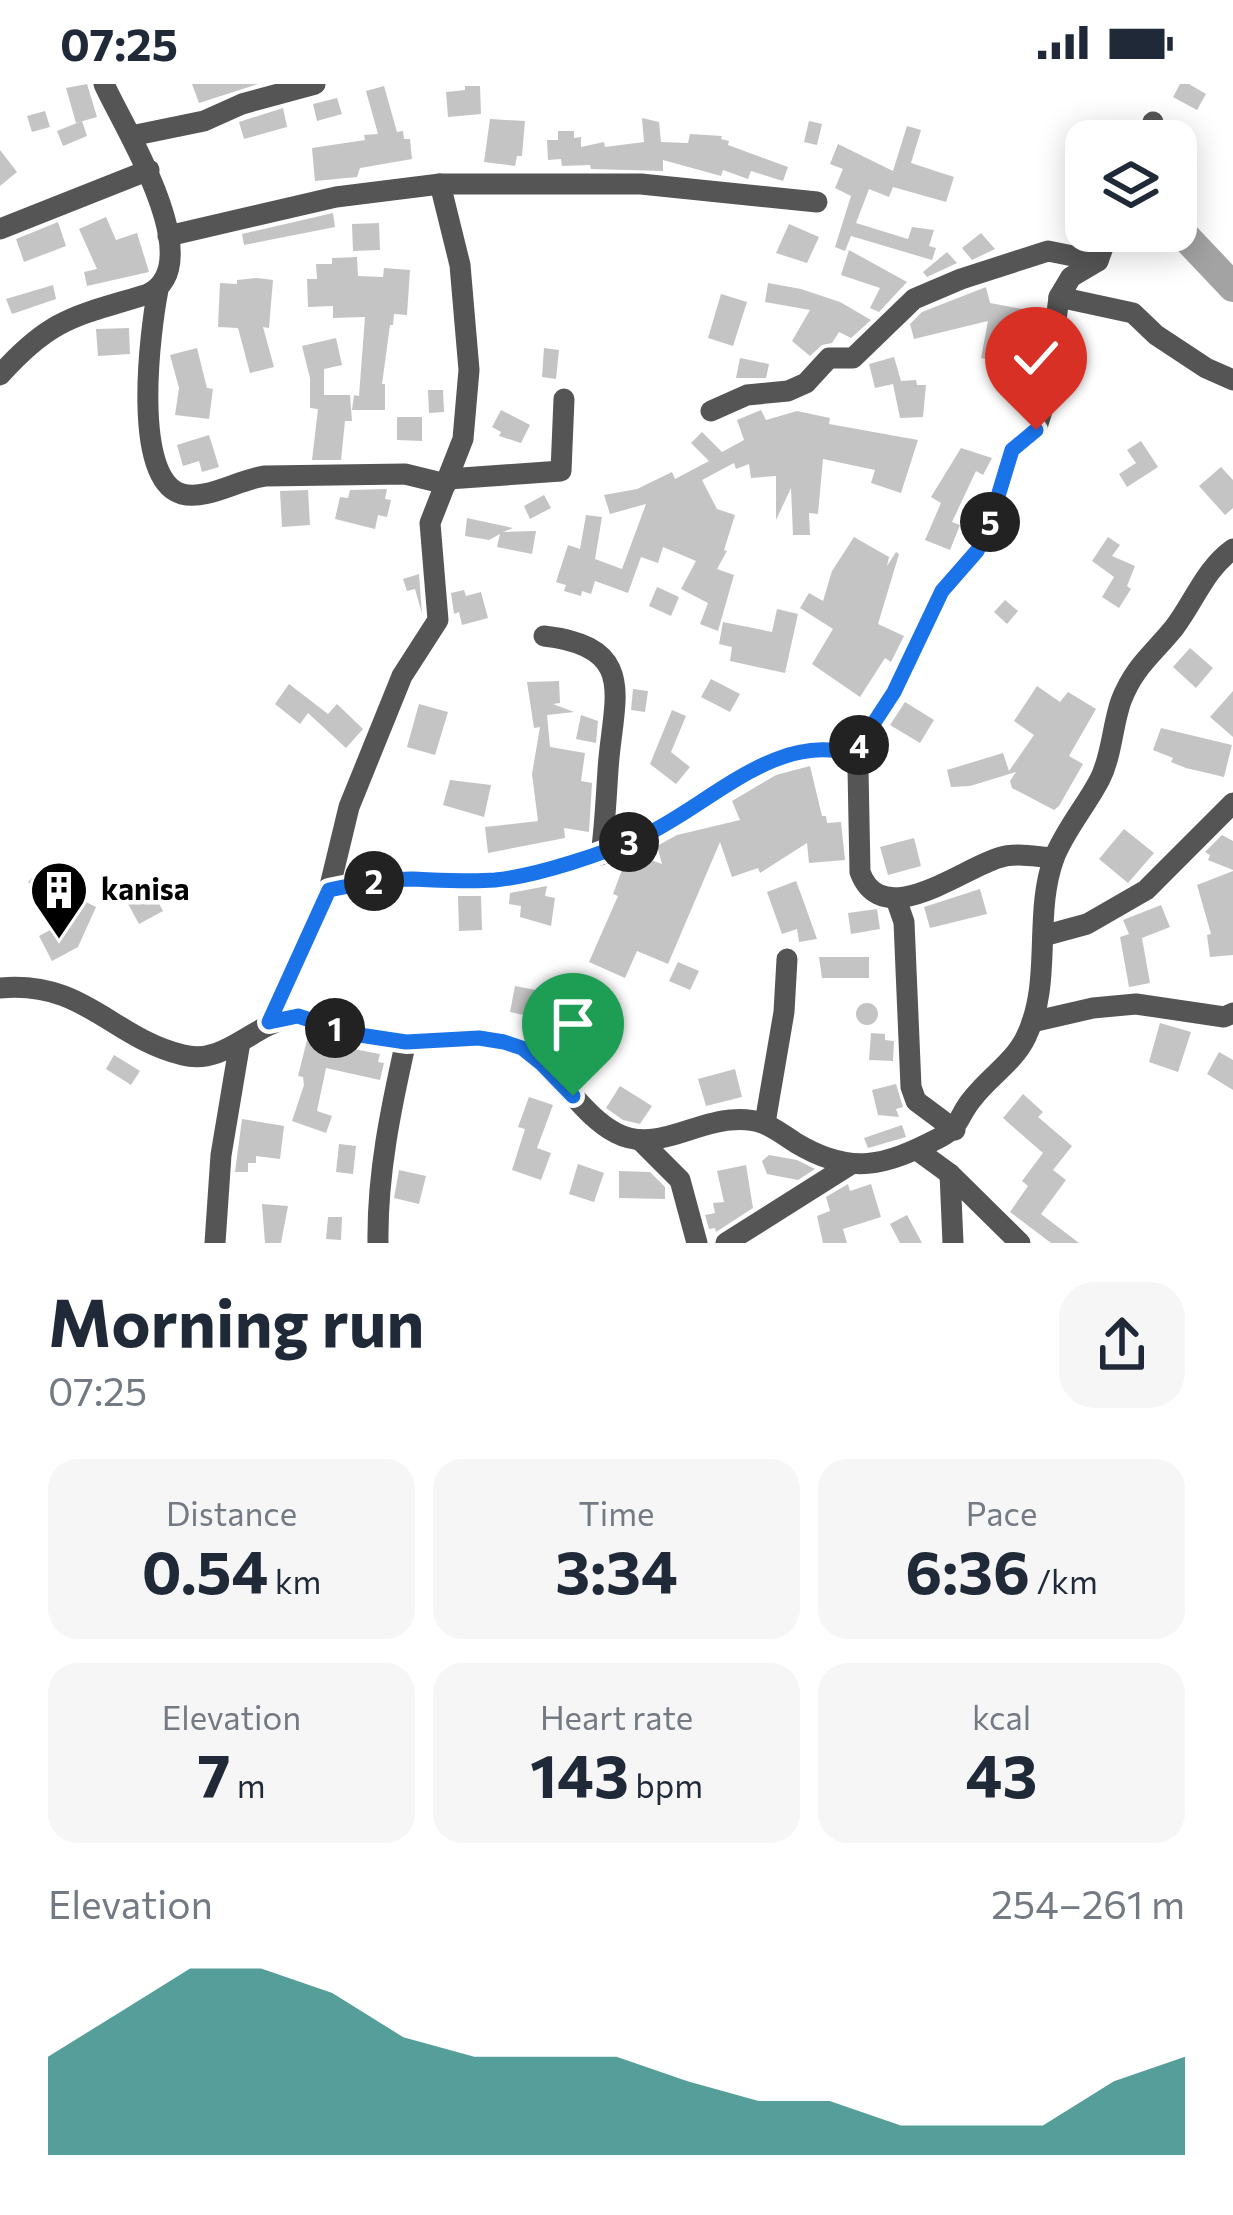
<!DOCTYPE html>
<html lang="en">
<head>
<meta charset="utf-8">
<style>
  body { margin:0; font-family:Commissioner,sans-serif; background:#f6f6f7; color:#1f2937; height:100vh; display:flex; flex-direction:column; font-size:45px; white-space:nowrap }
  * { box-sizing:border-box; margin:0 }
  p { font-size:39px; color:#747a83 }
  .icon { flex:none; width:66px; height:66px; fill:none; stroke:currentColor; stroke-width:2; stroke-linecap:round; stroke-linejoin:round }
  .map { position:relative; height:1159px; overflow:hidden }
  .sheet { display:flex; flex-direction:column; background:#fff; flex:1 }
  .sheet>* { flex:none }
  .controls { position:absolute; left:1065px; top:36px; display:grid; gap:24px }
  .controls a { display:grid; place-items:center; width:132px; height:132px; border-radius:24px; background:#fff; box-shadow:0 6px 30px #0003; font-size:60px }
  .pin { position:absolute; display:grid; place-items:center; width:102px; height:102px; color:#fff; margin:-123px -51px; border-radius:50% 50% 50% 0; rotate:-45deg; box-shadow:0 0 12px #0007 }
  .pin .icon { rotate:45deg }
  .km { position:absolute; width:60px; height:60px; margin:-30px; border-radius:50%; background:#222; color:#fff; font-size:33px; line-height:60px; text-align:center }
  .round { display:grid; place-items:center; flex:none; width:126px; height:126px; border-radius:36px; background:#f6f6f7 }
  .overview { display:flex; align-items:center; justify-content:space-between; height:204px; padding:0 48px }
  h1 { font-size:66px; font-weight:700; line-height:90px }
  .figures { display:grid; grid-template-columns:repeat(3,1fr); gap:18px; height:204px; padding:12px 48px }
  .figures div { display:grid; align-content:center; border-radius:30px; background:#f6f6f7; text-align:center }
  .figures b { font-size:60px; font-weight:700 }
  .figures small { font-size:33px; font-weight:400 }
  .figures p { font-size:33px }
  .chart { height:336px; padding:24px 48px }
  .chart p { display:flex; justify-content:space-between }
  .chart svg { width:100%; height:216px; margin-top:12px; fill:#0f766e; opacity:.7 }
  .status { display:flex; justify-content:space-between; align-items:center; height:84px; padding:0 60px; background:#fff; direction:ltr }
  .status svg { height:33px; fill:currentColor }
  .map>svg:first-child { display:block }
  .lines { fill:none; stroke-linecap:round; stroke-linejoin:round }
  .river { stroke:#a3a3a3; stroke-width:30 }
  .building { fill:#c4c4c4 }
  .street { stroke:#555; stroke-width:21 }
  .route-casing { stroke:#fff; stroke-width:24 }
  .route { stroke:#1a73e8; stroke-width:15 }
  .labels { text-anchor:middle; stroke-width:9; stroke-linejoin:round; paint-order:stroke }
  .poi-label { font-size:30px; font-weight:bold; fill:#000; stroke:#fff; text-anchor:start }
</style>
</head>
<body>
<div class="status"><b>07:25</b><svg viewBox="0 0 49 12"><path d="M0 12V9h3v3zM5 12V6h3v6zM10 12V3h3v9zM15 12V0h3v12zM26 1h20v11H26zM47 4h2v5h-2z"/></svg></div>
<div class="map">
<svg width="1233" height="1159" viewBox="0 0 1233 1159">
  <rect width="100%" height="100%" fill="#fff"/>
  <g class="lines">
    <polyline class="river" points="1180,147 1233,203"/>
  </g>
  <g class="building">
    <polygon points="87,0 97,33 76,39 66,4"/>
    <polygon points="192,0 258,0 199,19"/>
    <polygon points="1180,0 1189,0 1206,10 1197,26 1173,13"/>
    <polygon points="384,2 397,48 403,47 404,55 410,55 412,75 360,84 357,93 315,97 312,64 365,56 364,51 378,50 366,7"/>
    <polygon points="465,2 480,2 481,30 448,33 446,8 465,6"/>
    <polygon points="337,14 342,30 317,37 313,20"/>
    <polygon points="283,24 287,43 244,55 239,38"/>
    <polygon points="45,27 50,43 32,48 27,32"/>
    <polygon points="642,34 659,38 661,58 688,59 690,50 722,52 721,55 729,57 728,61 788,83 783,97 751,87 748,95 723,86 721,92 663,76 663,87 591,85 590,81 562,82 561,75 548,76 547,56 558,56 558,47 574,47 574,54 581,53 581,63 604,58 605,63 644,58"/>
    <polygon points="490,35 525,37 522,72 517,72 515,82 484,78"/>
    <polygon points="82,37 87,52 63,62 57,47"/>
    <polygon points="809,37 822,40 817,61 804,58"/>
    <polygon points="1101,38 1134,50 1133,57 1095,57"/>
    <polygon points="907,42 921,46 911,79 954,93 946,118 893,103 889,113 869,105 856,139 908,155 912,143 934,146 929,162 936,164 932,176 851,152 845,167 835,163 851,112 835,104 843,85 830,80 838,60 893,87"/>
    <polygon points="0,66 17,88 0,102"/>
    <polygon points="333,129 335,143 244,161 242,150"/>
    <polygon points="106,133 116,156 137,149 149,188 87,202 84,188 97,185 79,145"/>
    <polygon points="58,138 66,162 24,178 16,155"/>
    <polygon points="379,139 380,166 353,167 352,140"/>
    <polygon points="789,140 819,153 807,179 776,169"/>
    <polygon points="981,149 995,165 972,176 962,164"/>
    <polygon points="849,166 907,198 879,228 870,224 880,204 841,191"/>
    <polygon points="947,168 957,179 927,193 923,188"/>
    <polygon points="357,173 358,192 383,193 384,184 410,186 407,231 394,230 393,241 390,241 382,300 385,300 385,326 352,326 354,311 359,312 365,233 333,234 333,222 308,223 307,195 317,195 316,180 332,180 332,174"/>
    <polygon points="257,194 273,196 269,244 263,243 274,283 250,289 238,244 218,243 220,199 237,200 237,196"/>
    <polygon points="768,199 801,205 840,218 871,236 851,254 839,248 832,259 822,261 810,272 792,257 810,226 765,218"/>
    <polygon points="53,201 56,215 12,230 6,215"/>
    <polygon points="986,203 990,219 1028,226 1023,250 1007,247 1001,278 981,274 988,237 914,255 910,240 922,228"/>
    <polygon points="721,210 747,218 733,262 708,254"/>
    <polygon points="129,244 130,270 98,272 96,245"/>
    <polygon points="336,254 342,281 324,285 324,311 350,311 352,337 345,337 341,376 312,376 318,325 310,324 310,294 302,262"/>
    <polygon points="197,264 207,304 213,305 209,335 175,331 179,304 170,271"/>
    <polygon points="544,264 559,266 556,295 542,293"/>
    <polygon points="894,273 901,297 916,296 917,301 926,301 923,333 900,334 893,300 875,304 869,280"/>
    <polygon points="740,274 769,280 766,294 736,294"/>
    <polygon points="428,306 443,306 444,328 429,329"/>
    <polygon points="501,326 530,341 521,359 499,352 501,348 492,343"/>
    <polygon points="761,326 766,336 797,327 830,334 829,340 918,356 901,409 871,399 875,386 823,375 818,430 809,429 810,451 793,451 791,404 776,436 776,392 751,394 749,380 736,385 734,379 702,396 717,425 735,431 724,466 727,467 717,485 734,491 718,547 700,540 708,519 681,505 696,477 663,463 658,479 641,473 628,509 595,497 591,510 582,507 581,512 564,507 566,501 556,498 568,461 580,465 586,431 602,433 595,475 622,485 646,420 610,430 604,411 637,405 672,388 675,395 709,377 691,359 702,348 722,368 744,356 737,336"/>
    <polygon points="397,333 422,333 422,357 397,356"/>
    <polygon points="209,351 219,383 202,388 199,377 183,382 177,361"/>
    <polygon points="1141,357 1158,383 1127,403 1119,390 1136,379 1127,366"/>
    <polygon points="961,364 992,374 983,391 976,387 952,438 960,441 950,466 925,456 941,419 931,413"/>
    <polygon points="1221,383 1233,396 1233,424 1225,431 1199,402"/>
    <polygon points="387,405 385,415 391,416 387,433 378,431 375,445 335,435 340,413 348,414 350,406"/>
    <polygon points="308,406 310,441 282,443 280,407"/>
    <polygon points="544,411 551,424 530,435 524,422"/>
    <polygon points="467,434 513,444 503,448 536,447 532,470 497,463 500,450 489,456 465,452"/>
    <polygon points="854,453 889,473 887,482 896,468 899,470 878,540 904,552 891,578 885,574 860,613 812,580 833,545 800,524 809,509 823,517 832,487"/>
    <polygon points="1108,453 1120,461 1112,472 1135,482 1127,502 1131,505 1119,524 1102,513 1114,493 1092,477"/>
    <polygon points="419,490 422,530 415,505 407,507 403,495"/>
    <polygon points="657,503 679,513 671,532 649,522"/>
    <polygon points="464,506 466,512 481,508 488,534 462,541 459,528 454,530 451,509"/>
    <polygon points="1005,516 1018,527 1007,540 994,528"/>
    <polygon points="777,525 798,530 785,589 730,577 732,563 719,560 723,538 772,548"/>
    <polygon points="1190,564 1213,584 1196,604 1173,583"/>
    <polygon points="711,595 740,610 730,628 701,613"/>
    <polygon points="559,597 560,619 553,620 574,628 547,631 550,663 585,669 581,697 592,699 589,748 564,744 565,754 488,769 485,743 538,737 532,690 540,643 534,644 527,598"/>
    <polygon points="289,600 328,630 337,620 363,645 346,664 308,629 300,640 275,620"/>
    <polygon points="1037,602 1060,618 1068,608 1096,625 1069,672 1083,680 1059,722 1054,726 1012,704 1010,697 1016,688 970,702 951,703 947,686 1003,669 1009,687 1034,651 1014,637"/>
    <polygon points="633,605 648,607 645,628 631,626"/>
    <polygon points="1233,607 1233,653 1210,633"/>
    <polygon points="905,618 934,636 920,659 890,641"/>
    <polygon points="419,620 448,628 435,671 407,663"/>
    <polygon points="672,626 686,632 671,668 690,683 676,700 650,680"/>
    <polygon points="581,631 598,637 596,659 576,655"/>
    <polygon points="1161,644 1232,661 1224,693 1186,684 1171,678 1173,674 1153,666"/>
    <polygon points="810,682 822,732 826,732 827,739 841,738 845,776 809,779 807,759 760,789 758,784 732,793 720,758 668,880 637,867 625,894 589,878 618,812 613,810 626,775 637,771 662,780 657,762 677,751 740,736 732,717 776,691"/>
    <polygon points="450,696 491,701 484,733 443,721"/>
    <polygon points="1124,745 1154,769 1128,799 1099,775"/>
    <polygon points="1222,751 1233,757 1233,786 1208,776 1210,771 1205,768"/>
    <polygon points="914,754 921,782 888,791 880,763"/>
    <polygon points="41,784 51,793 47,797 52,801 42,812 28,798"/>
    <polygon points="1233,787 1233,871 1210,873 1207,851 1211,850 1197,801"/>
    <polygon points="796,797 802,813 817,855 799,858 797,845 782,850 767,808"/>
    <polygon points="547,802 545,812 555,814 551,842 520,833 521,822 509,820 510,809"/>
    <polygon points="151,805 163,827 139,840 127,818"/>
    <polygon points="980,805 987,830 930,844 924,823"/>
    <polygon points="458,812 481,812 482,846 459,847"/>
    <polygon points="76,813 96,823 78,863 52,877 39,852 65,838"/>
    <polygon points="1161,821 1170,843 1142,854 1150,899 1129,903 1120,853 1129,850 1123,836"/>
    <polygon points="877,825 880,845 851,850 848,829"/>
    <polygon points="819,873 869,873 869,894 822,894"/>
    <polygon points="678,878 699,887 690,906 669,897"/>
    <polygon points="515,902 551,909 546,936 510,928"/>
    <circle cx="867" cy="930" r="11"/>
    <polygon points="1160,939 1191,948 1178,988 1149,978"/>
    <polygon points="871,949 885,950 885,956 894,957 893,977 869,976"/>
    <polygon points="307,956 380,970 378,978 384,979 380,996 326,984 317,1027 332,1032 326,1049 292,1037 304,1001 303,993 298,992"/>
    <polygon points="1219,968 1233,976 1233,1006 1207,990"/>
    <polygon points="114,971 140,987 131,1001 106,985"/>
    <polygon points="735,985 742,1013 706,1022 698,995"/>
    <polygon points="896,1000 903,1023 896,1025 899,1033 878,1031 872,1006"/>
    <polygon points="620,1002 652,1022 640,1040 623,1036 606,1024"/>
    <polygon points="1023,1010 1043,1028 1038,1033 1072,1062 1053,1086 1066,1096 1041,1130 1079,1159 1051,1159 1010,1128 1028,1102 1022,1097 1043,1069 1003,1034"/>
    <polygon points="529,1013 553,1021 537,1064 551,1069 541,1096 512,1086 525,1045 518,1043"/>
    <polygon points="242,1035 284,1042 280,1075 256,1072 256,1079 248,1079 248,1088 235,1088"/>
    <polygon points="902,1041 906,1053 868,1064 864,1054"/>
    <polygon points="339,1060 356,1062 353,1090 336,1088"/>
    <polygon points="769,1071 797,1076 815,1085 798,1096 767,1090 762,1077"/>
    <polygon points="578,1080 604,1089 594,1118 569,1110"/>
    <polygon points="746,1081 753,1124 716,1148 715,1144 709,1145 705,1131 715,1129 713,1119 724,1118 717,1087"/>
    <polygon points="399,1086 426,1092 419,1120 394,1114"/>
    <polygon points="619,1087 650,1088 665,1103 665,1115 619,1114"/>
    <polygon points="848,1100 850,1107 871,1100 881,1133 843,1145 847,1159 823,1159 817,1132 830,1127 826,1113"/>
    <polygon points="262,1120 288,1122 281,1159 265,1159"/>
    <polygon points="907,1131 922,1159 900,1159 890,1140"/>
    <polygon points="328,1133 342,1133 341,1156 326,1155"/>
  </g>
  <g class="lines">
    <g class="street">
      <polyline points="131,52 204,37 242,20 315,0"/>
      <polyline points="1148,57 1153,38"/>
      <polyline points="0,145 149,86"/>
      <polyline points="168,152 336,113 440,100 641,100 817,118"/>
      <path d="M158,206C150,247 131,396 182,410C206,417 240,395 265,392L405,390L446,400"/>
      <polyline points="1059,213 1133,229 1156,251 1206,284 1233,296"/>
      <path d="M0,291C52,233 76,232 148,210C211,180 122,41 104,0"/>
      <polyline points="711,327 747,311 788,307 806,299 829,274 853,274 914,215 961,195 1048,167 1098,177"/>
      <polyline points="448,395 561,387 564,315"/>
      <path d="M544,552C641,563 612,617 608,686C606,715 605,742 601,771"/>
      <polyline points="853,671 894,608 942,507 977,467 989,442 1012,366 1036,346 1046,314 1059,213 1071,193 1098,177 1109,147"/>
      <path d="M329,806C357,800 384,795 412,795C439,796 467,799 495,796C537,792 606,769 645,751C706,723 779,645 853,671L858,685L860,788C882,848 960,786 998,774C1016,768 1036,773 1054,774"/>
      <polyline points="896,815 904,838 911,1003 916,1017 955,1046"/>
      <polyline points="1043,852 1087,840 1146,806 1233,719"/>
      <path d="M0,904C84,896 112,954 183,971C224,982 253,940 291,934C313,930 338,948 361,951C375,954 391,957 406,957C439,959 473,949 505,958C553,971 574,1027 616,1049C654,1069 692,1039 730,1036C762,1033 771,1043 796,1059C851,1092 885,1082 939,1054C962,1042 958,1031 973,1014C990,992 1014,978 1026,953C1053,898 1033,831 1054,774C1065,746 1086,722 1100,695C1112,671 1112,643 1121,617C1134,583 1152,571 1174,544C1194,518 1205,485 1233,465"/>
      <polyline points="269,938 329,806 349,723 402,592 438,536 430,439 463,355 469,286 460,181 440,100"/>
      <polyline points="1032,938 1093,924 1136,920 1224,933 1233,929"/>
      <polyline points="765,1039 784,928 787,875"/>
      <polyline points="641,1057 680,1096 697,1159"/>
      <polyline points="917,1066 950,1090 1020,1159"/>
      <polyline points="950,1090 953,1159"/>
      <polyline points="215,1159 221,1071 240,958"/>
      <path d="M378,1159C377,1090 391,1024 406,957"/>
      <polyline points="726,1159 851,1080"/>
    </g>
  </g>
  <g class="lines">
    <g class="route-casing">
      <path id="route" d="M573,1012L542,980L522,964L504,958L479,954L406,958L353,950L298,932L269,938L329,806C357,800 384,795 412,795C439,796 467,798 495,796C537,792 606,769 645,751C706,723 779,645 853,671L894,608L942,507L977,467L989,442L1012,366L1036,346"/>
    </g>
    <use href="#route" class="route"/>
  </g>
  <defs>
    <g id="building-pin" transform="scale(3)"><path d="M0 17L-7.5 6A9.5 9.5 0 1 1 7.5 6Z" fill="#000" stroke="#fff"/><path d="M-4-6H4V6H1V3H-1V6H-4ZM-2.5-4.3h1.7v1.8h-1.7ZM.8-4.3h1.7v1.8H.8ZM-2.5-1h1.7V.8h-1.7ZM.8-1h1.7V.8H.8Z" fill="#fff"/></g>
  </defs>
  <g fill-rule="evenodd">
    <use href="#building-pin" x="59" y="806"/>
  </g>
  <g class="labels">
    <g class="poi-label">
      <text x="101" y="816">kanisa</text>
    </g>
  </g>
</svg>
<div class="controls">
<a><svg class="icon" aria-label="layers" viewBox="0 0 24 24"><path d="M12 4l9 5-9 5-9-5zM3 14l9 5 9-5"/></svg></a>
</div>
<div class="pin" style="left:573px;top:1012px;background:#1e9e55"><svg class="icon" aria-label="arrive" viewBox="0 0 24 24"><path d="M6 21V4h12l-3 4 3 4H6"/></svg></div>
<div class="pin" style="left:1036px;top:346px;background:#d93025"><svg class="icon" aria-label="check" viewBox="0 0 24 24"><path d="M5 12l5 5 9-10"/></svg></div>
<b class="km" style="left:335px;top:944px">1</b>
<b class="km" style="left:374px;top:797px">2</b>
<b class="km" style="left:629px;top:758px">3</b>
<b class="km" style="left:859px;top:661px">4</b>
<b class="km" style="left:990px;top:438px">5</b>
</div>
<section class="sheet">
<div class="overview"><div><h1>Morning run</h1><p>07:25</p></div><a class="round"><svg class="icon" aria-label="share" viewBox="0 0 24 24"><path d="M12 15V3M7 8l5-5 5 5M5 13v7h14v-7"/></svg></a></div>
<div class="figures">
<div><p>Distance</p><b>0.54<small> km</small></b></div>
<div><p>Time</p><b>3:34</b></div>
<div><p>Pace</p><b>6:36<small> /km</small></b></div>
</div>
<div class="figures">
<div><p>Elevation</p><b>7<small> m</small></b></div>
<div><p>Heart rate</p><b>143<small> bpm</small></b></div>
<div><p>kcal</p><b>43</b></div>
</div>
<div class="chart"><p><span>Elevation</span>254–261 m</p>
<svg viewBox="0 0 160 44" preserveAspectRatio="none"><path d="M0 44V24L10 15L20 6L30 6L40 11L50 20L60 24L70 24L80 24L90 29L100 33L110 33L120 38L130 38L140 38L150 29L160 24V44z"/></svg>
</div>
</section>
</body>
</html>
